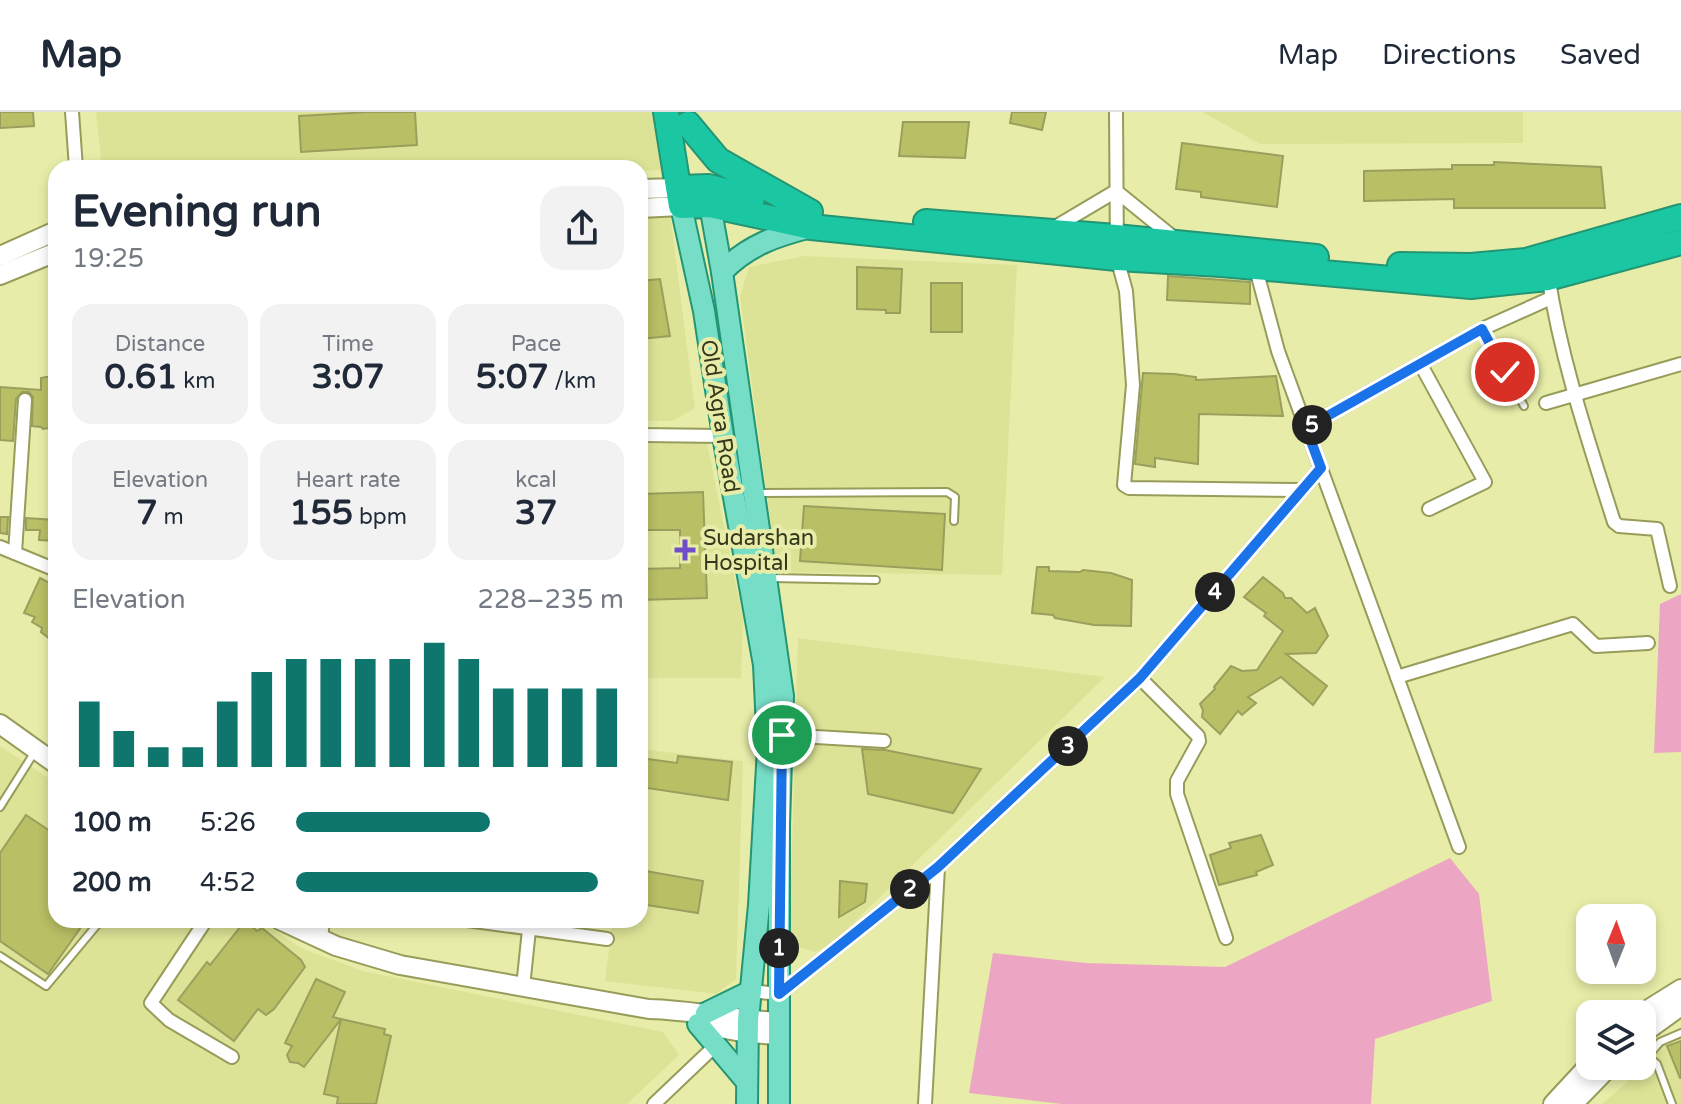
<!DOCTYPE html>
<html lang="en">
<head>
<meta charset="utf-8">
<style>
  body { margin:0; font-family:"Varela Round",sans-serif; background:#f2f2f3; color:#1f2937; height:100vh; display:flex; flex-direction:column; font-size:30px; white-space:nowrap }
  * { box-sizing:border-box; margin:0 }
  p { font-size:26px; color:#747a83 }
  .icon { flex:none; width:44px; height:44px; fill:none; stroke:currentColor; stroke-width:2; stroke-linecap:round; stroke-linejoin:round }
  .map { position:relative; flex:1; overflow:hidden }
  .drawer { position:absolute; left:48px; top:48px; width:600px; height:768px; display:flex; flex-direction:column; background:#fff; border-radius:24px; box-shadow:0 4px 12px #0003 }
  .drawer>* { flex:none }
  .needle { width:52px; rotate:1deg }
  .controls { position:absolute; left:1576px; top:792px; display:grid; gap:16px }
  .controls a { display:grid; place-items:center; width:80px; height:80px; border-radius:16px; background:#fff; box-shadow:0 4px 12px #0003; font-size:40px }
  .pin { position:absolute; display:grid; place-items:center; width:68px; height:68px; color:#fff; margin:-34px; border:4px solid #fff; border-radius:50%; box-shadow:0 2px 8px #0007 }
  .km { position:absolute; width:40px; height:40px; margin:-20px; border-radius:50%; background:#222; color:#fff; font-size:22px; line-height:40px; text-align:center }
  .round { display:grid; place-items:center; flex:none; width:84px; height:84px; border-radius:24px; background:#f2f2f3 }
  .summary { display:flex; align-items:center; justify-content:space-between; height:136px; padding:0 24px }
  h1 { font-size:44px; font-weight:700; line-height:60px }
  .stats { display:grid; grid-template-columns:repeat(3,1fr); gap:12px; height:136px; padding:8px 24px }
  .stats div { display:grid; align-content:center; border-radius:20px; background:#f2f2f3; text-align:center }
  .stats b { font-size:34px; font-weight:700 }
  .stats small { font-size:22px; font-weight:400 }
  .stats p { font-size:22px }
  .chart { height:224px; padding:16px 24px }
  .chart p { display:flex; justify-content:space-between }
  .chart svg { width:100%; height:144px; margin-top:8px; stroke:#0f766e; stroke-width:6 }
  ul { padding:0 24px; list-style:none; font-size:26px }
  li { display:grid; grid-template-columns:128px 96px 1fr; align-items:center; height:60px }
  li i { height:20px; border-radius:10px; background:#0f766e }
  header { display:flex; align-items:center; gap:48px; box-sizing:border-box; height:112px; padding:0 40px; background:#fff; border-bottom:2px solid #e0e1e3 }
  header strong { font-size:38px }
  nav { display:flex; gap:44px; margin-inline-start:auto; font-size:28px }
  .map>svg:first-child { display:block }
  .built { fill:#dde396 }
  .green { fill:#eca6c3 }
  .building { fill:#b9bf64; stroke:#9a9f5d; stroke-width:2 }
  .lines { fill:none; stroke-linecap:round; stroke-linejoin:round }
  .lane-casing { stroke:#979c5a; stroke-width:10 }
  .street-casing { stroke:#979c5a; stroke-width:16 }
  .secondary-casing { stroke:#979c5a; stroke-width:22 }
  .primary-casing { stroke:#249573; stroke-width:24 }
  .highway-casing { stroke:#249573; stroke-width:28 }
  .lane { stroke:#fff; stroke-width:6 }
  .street { stroke:#fff; stroke-width:12 }
  .secondary { stroke:#fff; stroke-width:18 }
  .primary { stroke:#76ddc7; stroke-width:20 }
  .highway { stroke:#1bc7a2; stroke-width:24 }
  .route-casing { stroke:#fff; stroke-width:16 }
  .route { stroke:#1a73e8; stroke-width:10 }
  .poi-dot { fill:#714ec7; stroke:#e7eda8; stroke-width:3 }
  .labels { text-anchor:middle; stroke-width:8; stroke-linejoin:round; paint-order:stroke }
  .street-label { font-size:22px; fill:#36381c; stroke:#e7eda8 }
  .poi-label { font-size:22px; fill:#36381c; stroke:#e7eda8; text-anchor:start }
</style>
</head>
<body>
<header>
<strong>Map</strong>
<nav><a>Map</a><a>Directions</a><a>Saved</a></nav>
</header>
<div class="map">
<svg width="1681" height="992" viewBox="0 0 1681 992">
  <rect width="100%" height="100%" fill="#e7eda8"/>
  <g class="built">
    <polygon points="96,0 654,0 664,58 640,59 640,56 102,56"/>
    <polygon points="1202,0 1523,0 1523,31 1260,32"/>
    <polygon points="670,102 695,296 673,309 640,309 640,105"/>
    <polygon points="804,144 1017,153 1002,463 777,460 740,184 749,155"/>
    <polygon points="707,331 743,507 741,566 640,566 640,332"/>
    <polygon points="798,526 1105,565 836,828 816,840 789,833"/>
    <polygon points="0,634 56,671 56,808 259,808 301,836 363,859 663,920 679,943 627,992 0,992"/>
    <polygon points="640,637 743,649 736,867 716,882 605,869 613,808 640,808"/>
    <polygon points="1681,916 1681,992 1602,992 1634,964 1662,927"/>
  </g>
  <g class="green">
    <polygon points="1681,482 1681,640 1654,641 1660,492"/>
    <polygon points="1450,746 1479,782 1492,889 1375,927 1371,992 1062,992 969,981 993,841 1086,851 1225,855"/>
  </g>
  <g class="building">
    <polygon points="0,0 33,0 34,14 0,16"/>
    <polygon points="369,0 415,0 417,33 301,40 299,4"/>
    <polygon points="1012,0 1046,0 1042,18 1010,11"/>
    <polygon points="903,10 969,10 965,46 899,44"/>
    <polygon points="1182,31 1283,44 1277,95 1201,85 1201,80 1176,77"/>
    <polygon points="1494,50 1601,55 1605,96 1454,96 1454,87 1364,89 1364,59 1452,57 1452,53 1494,53"/>
    <polygon points="857,155 902,157 900,201 886,201 886,198 857,197"/>
    <polygon points="1168,164 1250,170 1250,192 1167,188"/>
    <polygon points="660,167 670,224 640,227 640,169"/>
    <rect x="931" y="171" width="31" height="49"/>
    <polygon points="1143,261 1174,262 1196,265 1196,268 1276,264 1283,304 1199,302 1198,352 1155,346 1155,355 1135,352"/>
    <polygon points="46,265 56,265 56,315 43,317 41,315 32,314 33,285 29,280 22,280 16,287 13,329 0,328 0,275 41,278 41,266"/>
    <polygon points="703,380 707,486 640,488 640,457 680,456 680,418 640,418 640,382"/>
    <polygon points="804,394 945,402 942,458 800,449"/>
    <polygon points="0,405 8,405 7,422 0,421"/>
    <polygon points="26,406 56,408 56,429 39,428 40,418 26,418"/>
    <polygon points="1037,455 1049,455 1049,459 1080,460 1083,458 1111,461 1132,468 1131,514 1094,513 1055,506 1053,503 1032,501"/>
    <polygon points="1263,465 1283,481 1285,486 1291,486 1307,501 1315,496 1328,524 1316,541 1286,542 1327,574 1313,593 1281,565 1248,585 1256,591 1242,603 1238,599 1220,622 1202,605 1203,598 1200,592 1215,577 1214,575 1231,554 1242,559 1257,558 1283,519 1264,504 1266,501 1244,485"/>
    <polygon points="40,466 56,474 56,517 51,528 41,520 42,516 32,510 35,505 24,501"/>
    <polygon points="862,637 885,638 981,657 953,701 868,682"/>
    <polygon points="678,644 732,650 728,688 640,675 640,646 677,651"/>
    <polygon points="26,703 56,723 56,808 86,808 48,862 0,829 0,741"/>
    <polygon points="1261,723 1273,753 1256,760 1257,763 1219,773 1210,743 1231,736 1229,731"/>
    <polygon points="640,758 703,769 698,801 640,792"/>
    <polygon points="840,769 867,772 865,790 839,805"/>
    <polygon points="245,809 257,819 262,816 301,848 305,855 274,897 266,903 258,897 234,929 178,888 207,850 210,853"/>
    <polygon points="316,867 345,880 333,905 341,907 304,955 298,951 290,950 287,943 292,934 285,931"/>
    <polygon points="341,907 385,917 384,922 391,924 376,992 337,992 338,985 324,982"/>
    <polygon points="1681,929 1681,966 1680,966 1667,934"/>
  </g>
  <g class="lines">
    <g class="lane-casing">
      <g id="lane">
        <polyline points="1482,217 1524,294"/>
        <polyline points="757,381 947,380 955,385 954,409"/>
        <polyline points="771,466 876,468"/>
        <polyline points="0,695 34,641"/>
        <polyline points="0,844 46,874 101,808"/>
        <polyline points="1642,939 1657,952 1672,992"/>
        <polyline points="1648,944 1660,930 1681,921"/>
      </g>
    </g>
    <g class="street-casing">
      <g id="street">
        <polyline points="72,0 76,56"/>
        <polyline points="1116,0 1117,146 1126,179 1133,273 1124,373 1129,376 1302,378"/>
        <polyline points="1052,117 1116,79 1174,126"/>
        <polyline points="1255,153 1278,239 1459,735"/>
        <path d="M1548,163C1561,248 1588,328 1614,410L1619,414L1657,417L1670,474"/>
        <polyline points="1421,253 1485,370 1429,397"/>
        <polyline points="1546,291 1681,252"/>
        <polyline points="1306,316 1482,217 1551,186"/>
        <polyline points="640,323 723,324"/>
        <polyline points="0,435 56,458"/>
        <polyline points="15,441 25,288"/>
        <polyline points="1397,565 1573,512 1596,534 1648,531"/>
        <polyline points="1140,566 1198,624 1199,629 1177,669 1177,682 1226,826"/>
        <polyline points="782,623 884,629"/>
        <polyline points="206,808 151,891 169,908 232,945"/>
        <polyline points="467,808 607,827"/>
        <polyline points="321,827 323,808"/>
        <polyline points="523,875 530,808"/>
        <polyline points="751,879 779,882 938,755 1140,566 1321,356"/>
        <polyline points="654,992 716,933"/>
        <polyline points="925,992 938,755"/>
      </g>
    </g>
    <g class="secondary-casing">
      <g id="secondary">
        <polyline points="640,77 679,76"/>
        <polyline points="640,96 681,94"/>
        <polyline points="0,144 56,119"/>
        <polyline points="0,163 56,140"/>
        <polyline points="0,612 56,652"/>
        <path d="M280,808L336,834L400,853L649,897C693,898 735,908 779,910"/>
        <polyline points="1641,902 1681,877"/>
        <polyline points="709,914 747,921 779,923"/>
        <polyline points="1642,922 1681,894"/>
        <polyline points="1553,992 1590,952"/>
        <polyline points="1573,992 1610,954"/>
      </g>
    </g>
    <g class="primary-casing">
      <g id="primary">
        <polyline points="710,93 722,160 783,584 779,713 779,992"/>
        <polyline points="681,94 704,199 723,324 764,553 768,637 759,793 748,908 747,992"/>
        <path d="M722,160C748,133 776,124 811,115"/>
        <polyline points="706,901 751,879"/>
        <polyline points="698,912 747,970"/>
      </g>
    </g>
    <g class="highway-casing">
      <g id="highway">
        <polyline points="666,0 681,94 710,93 811,115 1117,146 1221,152 1471,174 1548,166 1681,130"/>
        <polyline points="688,12 718,48 810,100"/>
        <polyline points="679,76 709,75 752,86"/>
        <polyline points="926,110 1116,125 1316,145"/>
        <polyline points="1400,153 1471,154 1526,149 1681,105"/>
      </g>
    </g>
    <use href="#lane" class="lane"/>
    <use href="#street" class="street"/>
    <use href="#secondary" class="secondary"/>
    <use href="#primary" class="primary"/>
    <use href="#highway" class="highway"/>
  </g>
  <g class="lines">
    <g class="route-casing">
      <polyline id="route" points="782,623 779,882 938,755 1140,566 1321,356 1306,316 1482,217 1505,260"/>
    </g>
    <use href="#route" class="route"/>
  </g>
  <path class="poi-dot" d="M681 426h8v8h8v8h-8v8h-8v-8h-8v-8h8z"/>
  <g class="labels">
    <g class="street-label">
      <text transform="translate(721 304) rotate(81)" y="8">Old Agra Road</text>
    </g>
    <g class="poi-label">
      <text x="703" y="433">Sudarshan<tspan x="703" dy="25">Hospital</tspan></text>
    </g>
  </g>
</svg>
<div class="controls">
<a><svg class="needle" viewBox="-14 -14 28 28"><path d="M0-13l5 13h-10z" fill="#e53935"/><path d="M0 13l5-13h-10z" fill="#747a83"/></svg></a>
<a><svg class="icon" aria-label="layers" viewBox="0 0 24 24"><path d="M12 4l9 5-9 5-9-5zM3 14l9 5 9-5"/></svg></a>
</div>
<div class="pin" style="left:782px;top:623px;background:#1e9e55"><svg class="icon" aria-label="arrive" viewBox="0 0 24 24"><path d="M6 21V4h12l-3 4 3 4H6"/></svg></div>
<div class="pin" style="left:1505px;top:260px;background:#d93025"><svg class="icon" aria-label="check" viewBox="0 0 24 24"><path d="M5 12l5 5 9-10"/></svg></div>
<b class="km" style="left:779px;top:836px">1</b>
<b class="km" style="left:910px;top:777px">2</b>
<b class="km" style="left:1068px;top:634px">3</b>
<b class="km" style="left:1215px;top:480px">4</b>
<b class="km" style="left:1312px;top:313px">5</b>
<section class="drawer">
<div class="summary"><div><h1>Evening run</h1><p>19:25</p></div><a class="round"><svg class="icon" aria-label="share" viewBox="0 0 24 24"><path d="M12 15V3M7 8l5-5 5 5M5 13v7h14v-7"/></svg></a></div>
<div class="stats">
<div><p>Distance</p><b>0.61<small> km</small></b></div>
<div><p>Time</p><b>3:07</b></div>
<div><p>Pace</p><b>5:07<small> /km</small></b></div>
</div>
<div class="stats">
<div><p>Elevation</p><b>7<small> m</small></b></div>
<div><p>Heart rate</p><b>155<small> bpm</small></b></div>
<div><p>kcal</p><b>37</b></div>
</div>
<div class="chart"><p><span>Elevation</span>228–235 m</p>
<svg viewBox="0 0 160 44" preserveAspectRatio="none"><path d="M5 44V24M15 44V33M25 44V38M35 44V38M45 44V24M55 44V15M65 44V11M75 44V11M85 44V11M95 44V11M105 44V6M115 44V11M125 44V20M135 44V20M145 44V20M155 44V20"/></svg>
</div>
<ul>
<li><b>100 m</b>5:26<i style="width:59%"></i></li>
<li><b>200 m</b>4:52<i style="width:92%"></i></li>
</ul>
</section>
</div>
</body>
</html>
